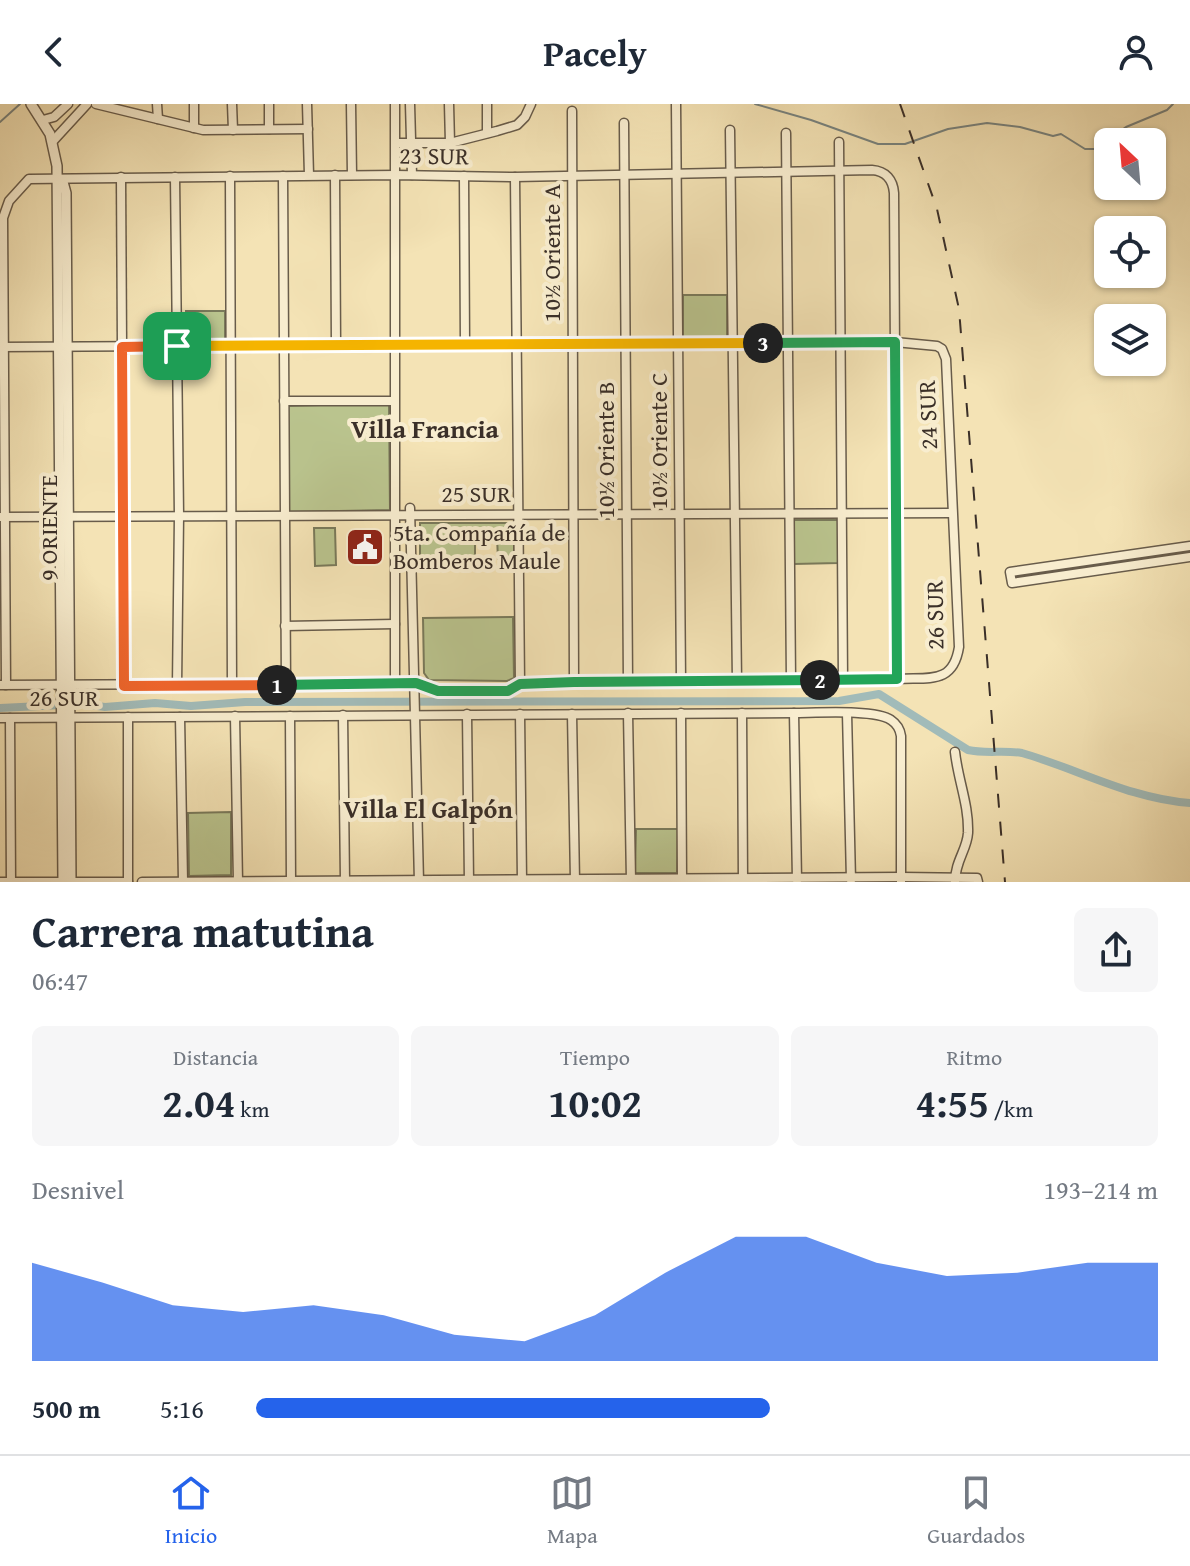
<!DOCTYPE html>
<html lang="es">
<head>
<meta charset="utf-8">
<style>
  body { margin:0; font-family:"Gentium Book Plus",serif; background:#f6f6f7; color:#1f2937; height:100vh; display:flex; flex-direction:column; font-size:30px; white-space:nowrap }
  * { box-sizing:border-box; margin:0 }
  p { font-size:26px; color:#747a83 }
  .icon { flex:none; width:44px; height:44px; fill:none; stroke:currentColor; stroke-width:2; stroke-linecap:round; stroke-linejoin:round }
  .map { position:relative; height:778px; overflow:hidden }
  .details { display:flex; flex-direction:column; background:#fff; flex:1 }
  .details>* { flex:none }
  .needle { width:52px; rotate:334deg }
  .buttons { position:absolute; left:1094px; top:24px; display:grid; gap:16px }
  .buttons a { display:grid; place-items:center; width:72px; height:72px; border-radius:12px; background:#fff; box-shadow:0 2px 6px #0004; font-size:40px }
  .pin { position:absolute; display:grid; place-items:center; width:68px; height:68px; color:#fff; margin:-34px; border-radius:16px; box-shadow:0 4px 12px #0006 }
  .km { position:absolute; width:40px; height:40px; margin:-20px; border-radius:50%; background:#222; color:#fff; font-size:22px; line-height:40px; text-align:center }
  .round { display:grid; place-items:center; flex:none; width:84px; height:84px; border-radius:12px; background:#f6f6f7 }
  .headline { display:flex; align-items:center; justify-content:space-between; height:136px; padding:0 32px }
  h1 { font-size:44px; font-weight:800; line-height:60px }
  .figures { display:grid; grid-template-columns:repeat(3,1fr); gap:12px; height:136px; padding:8px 32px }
  .figures div { display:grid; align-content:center; border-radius:12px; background:#f6f6f7; text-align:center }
  .figures b { font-size:40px; font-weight:800 }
  .figures small { font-size:22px; font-weight:400 }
  .figures p { font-size:22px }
  .chart { height:224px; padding:16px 32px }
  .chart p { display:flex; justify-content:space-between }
  .chart svg { width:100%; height:144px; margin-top:8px; fill:#2563eb; opacity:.7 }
  ul { padding:0 32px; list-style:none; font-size:26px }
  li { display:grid; grid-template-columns:128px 96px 1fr; align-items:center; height:60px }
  li i { height:20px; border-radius:10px; background:#2563eb }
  header { display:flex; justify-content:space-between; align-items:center; height:104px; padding:0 32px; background:#fff; font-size:36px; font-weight:800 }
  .tab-bar { display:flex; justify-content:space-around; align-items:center; height:112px; border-top:2px solid #e0e1e3; background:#fff; font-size:22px; color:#747a83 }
  .tab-bar a { display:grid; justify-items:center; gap:4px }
  .tab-bar .current { color:#2563eb }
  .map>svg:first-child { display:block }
  .green { fill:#bac48e; stroke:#7a7a5b; stroke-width:2 }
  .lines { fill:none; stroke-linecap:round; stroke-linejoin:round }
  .stream { stroke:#78837f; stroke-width:2 }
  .canal { stroke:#a1bbb9; stroke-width:8 }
  .minor-casing { stroke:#685c4b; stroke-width:11 }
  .tertiary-casing { stroke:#685c4b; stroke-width:12 }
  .minor { stroke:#f8edcf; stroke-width:8 }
  .tertiary { stroke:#f8edcf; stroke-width:9 }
  .rail { stroke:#3a2f28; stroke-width:2; stroke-dasharray:14 14; stroke-linecap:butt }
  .split-1-casing { stroke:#fff; stroke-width:16 }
  .split-2-casing { stroke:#fff; stroke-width:16 }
  .split-3-casing { stroke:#fff; stroke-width:16 }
  .split-4-casing { stroke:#fff; stroke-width:16 }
  .split-1 { stroke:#f0652b; stroke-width:10 }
  .split-2 { stroke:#22a559; stroke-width:10 }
  .split-3 { stroke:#22a559; stroke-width:10 }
  .split-4 { stroke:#f5b400; stroke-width:10 }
  .labels { text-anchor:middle; stroke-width:8; stroke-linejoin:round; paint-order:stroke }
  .street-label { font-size:24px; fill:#3a2f28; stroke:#f8edcf }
  .poi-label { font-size:24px; fill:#3a2f28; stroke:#f8edcf; text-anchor:start }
  .neighbourhood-label { font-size:26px; font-weight:bold; fill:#3a2f28; stroke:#f8edcf }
</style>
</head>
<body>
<header><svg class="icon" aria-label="back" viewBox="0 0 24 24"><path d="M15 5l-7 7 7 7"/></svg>Pacely<svg class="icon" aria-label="person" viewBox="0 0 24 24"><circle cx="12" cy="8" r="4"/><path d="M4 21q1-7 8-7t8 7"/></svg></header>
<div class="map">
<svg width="1190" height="778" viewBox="0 0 1190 778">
  <rect width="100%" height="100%" fill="#f4e3b5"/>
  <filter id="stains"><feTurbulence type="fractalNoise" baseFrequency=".0025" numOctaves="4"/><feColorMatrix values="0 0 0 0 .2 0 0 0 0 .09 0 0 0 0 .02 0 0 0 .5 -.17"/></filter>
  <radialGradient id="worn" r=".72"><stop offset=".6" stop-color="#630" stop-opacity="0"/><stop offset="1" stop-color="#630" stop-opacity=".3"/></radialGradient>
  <g class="green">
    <rect x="683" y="191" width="44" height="43"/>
    <rect x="186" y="207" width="39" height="28"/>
    <polygon points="389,299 390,406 287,408 287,302"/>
    <polygon points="794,416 838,416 838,459 794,460"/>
    <polygon points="420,419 514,419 514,455 498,455 497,433 475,433 475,455 420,455"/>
    <polygon points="314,424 335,424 336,461 315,462"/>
    <polygon points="513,513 514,574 507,577 429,576 424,569 423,514"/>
    <polygon points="231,708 231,771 189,772 188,709"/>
    <polygon points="636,725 678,725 677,769 635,769"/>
  </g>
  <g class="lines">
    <g class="stream">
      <polyline points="755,0 811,16 878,40 905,40 948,25 987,19 1020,23 1053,32 1061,30 1085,45 1094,45 1126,23 1167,6 1173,0"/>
      <polyline points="0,18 20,0"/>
    </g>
    <path class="canal" d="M0,604L82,600L105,603L155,599L191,602L245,598L839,597L879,590L968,646C985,650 1004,646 1022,649C1078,665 1131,695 1190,699"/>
    <g class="minor-casing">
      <g id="minor">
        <polyline points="96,0 203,26 308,25"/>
        <polyline points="157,0 158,15"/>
        <polyline points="232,0 233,26"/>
        <polyline points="269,0 269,25"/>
        <polyline points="307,0 309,71"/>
        <polyline points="351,0 352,71"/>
        <polyline points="395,0 395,579"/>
        <polyline points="410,0 412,71"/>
        <polyline points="449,0 450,39"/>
        <polyline points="487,0 487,29"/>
        <polyline points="676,0 681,577"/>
        <polyline points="572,7 574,578"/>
        <polyline points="43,16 54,13 68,0"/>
        <polyline points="624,19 628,578"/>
        <polyline points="194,24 194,0"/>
        <polyline points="730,26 737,577"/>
        <polyline points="786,29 791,577"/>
        <polyline points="53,37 87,0"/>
        <polyline points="839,38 843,576"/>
        <polyline points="396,39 450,39 497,27 517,21 525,13 531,0"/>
        <polyline points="335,71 336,241"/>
        <polyline points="230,72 232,581"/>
        <polyline points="283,72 286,580"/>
        <polyline points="464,72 465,240"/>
        <polyline points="121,73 124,582"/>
        <polyline points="175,73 179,412 177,582"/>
        <polyline points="515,73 520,580"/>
        <path d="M0,243L895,238L937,242L942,245L946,255L959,543C953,581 929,573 897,575L574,578L520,580L508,587H438L416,579L0,581"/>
        <polyline points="284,297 394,297"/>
        <polyline points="410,404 419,778"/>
        <polyline points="1,413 951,409"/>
        <polyline points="1190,442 1010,468 1012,479 1190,453"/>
        <polyline points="285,522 395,520"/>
        <path d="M6,581L3,114L9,97L29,75L396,71L515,73L872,66C886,67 893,76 894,89L897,575"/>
        <polyline points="628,609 631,776"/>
        <polyline points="681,609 682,776"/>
        <polyline points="742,609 743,777"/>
        <polyline points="794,609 797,776"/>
        <polyline points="847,609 851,776"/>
        <polyline points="467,610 469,778"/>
        <polyline points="520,610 522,777"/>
        <polyline points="572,610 575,777"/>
        <polyline points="343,611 345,777"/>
        <polyline points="235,612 238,778"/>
        <polyline points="290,612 291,778"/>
        <polyline points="128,613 128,778"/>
        <polyline points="180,613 183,777"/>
        <path d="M0,614L794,609C815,609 876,605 891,616C897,620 900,625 901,632V778"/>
        <polyline points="10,614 11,778"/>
        <path d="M955,648C958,676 969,701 968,729C967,746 955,757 955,778"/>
        <polyline points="0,778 128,778"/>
        <polyline points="142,778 901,773 977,774 978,778"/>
      </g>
    </g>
    <g class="tertiary-casing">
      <g id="tertiary">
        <polyline points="31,0 50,30 57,62 63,778"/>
        <polyline points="57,74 63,78 66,89 71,778"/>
      </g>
    </g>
    <use href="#minor" class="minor"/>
    <use href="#tertiary" class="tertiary"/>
    <polyline class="rail" points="900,0 937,105 959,205 1005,778"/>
  </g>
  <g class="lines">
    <g class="split-1-casing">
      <polyline id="split-1" points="177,242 122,243 124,582 277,581"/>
    </g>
    <g class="split-2-casing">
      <polyline id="split-2" points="277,581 416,579 438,587 508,587 520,580 574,578 820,576"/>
    </g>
    <g class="split-3-casing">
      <polyline id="split-3" points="763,239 895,238 897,575 820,576"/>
    </g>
    <g class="split-4-casing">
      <polyline id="split-4" points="177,242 763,239"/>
    </g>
    <use href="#split-1" class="split-1"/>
    <use href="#split-2" class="split-2"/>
    <use href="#split-3" class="split-3"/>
    <use href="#split-4" class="split-4"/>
  </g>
  <defs>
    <g id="civic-square" transform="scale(2)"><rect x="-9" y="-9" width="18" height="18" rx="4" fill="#8f2418" stroke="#f8edcf"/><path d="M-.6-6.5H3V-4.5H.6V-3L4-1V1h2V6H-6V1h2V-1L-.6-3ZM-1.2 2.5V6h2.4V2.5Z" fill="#fff"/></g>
  </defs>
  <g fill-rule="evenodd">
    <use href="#civic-square" x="365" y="443"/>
  </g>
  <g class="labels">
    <g class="street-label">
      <text transform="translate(434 52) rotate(1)" y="8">23 SUR</text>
      <text transform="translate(552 149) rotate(-90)" y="8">10½ Oriente A</text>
      <text transform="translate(928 311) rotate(-92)" y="8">24 SUR</text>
      <text transform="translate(659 337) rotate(-90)" y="8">10½ Oriente C</text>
      <text transform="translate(606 346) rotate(-90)" y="8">10½ Oriente B</text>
      <text x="476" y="398">25 SUR</text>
      <text transform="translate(49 424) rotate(-90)" y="8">9 ORIENTE</text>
      <text transform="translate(935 511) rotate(-91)" y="8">26 SUR</text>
      <text x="64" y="602">26 SUR</text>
    </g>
    <g class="poi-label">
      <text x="393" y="437">5ta. Compañía de<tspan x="393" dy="28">Bomberos Maule</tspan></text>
    </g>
    <g class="neighbourhood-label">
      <text x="425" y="334">Villa Francia</text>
      <text x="428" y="714">Villa El Galpón</text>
    </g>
  </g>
  <rect width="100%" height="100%" filter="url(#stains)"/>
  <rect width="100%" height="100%" fill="url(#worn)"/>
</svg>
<div class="buttons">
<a><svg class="needle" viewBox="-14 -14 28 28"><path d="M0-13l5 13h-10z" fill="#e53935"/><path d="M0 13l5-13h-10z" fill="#747a83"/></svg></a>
<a><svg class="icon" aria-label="locate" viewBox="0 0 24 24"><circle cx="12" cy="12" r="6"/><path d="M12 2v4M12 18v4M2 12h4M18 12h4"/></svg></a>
<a><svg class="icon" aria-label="layers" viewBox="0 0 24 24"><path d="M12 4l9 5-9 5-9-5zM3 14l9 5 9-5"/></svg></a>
</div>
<div class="pin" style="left:177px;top:242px;background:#1e9e55"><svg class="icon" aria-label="arrive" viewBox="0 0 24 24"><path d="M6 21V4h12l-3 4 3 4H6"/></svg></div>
<b class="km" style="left:277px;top:581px">1</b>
<b class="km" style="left:820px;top:576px">2</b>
<b class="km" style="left:763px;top:239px">3</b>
</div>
<section class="details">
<div class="headline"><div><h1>Carrera matutina</h1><p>06:47</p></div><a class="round"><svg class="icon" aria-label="share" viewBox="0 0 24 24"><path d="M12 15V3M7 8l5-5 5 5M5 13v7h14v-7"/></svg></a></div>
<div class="figures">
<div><p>Distancia</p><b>2.04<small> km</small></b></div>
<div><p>Tiempo</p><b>10:02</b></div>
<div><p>Ritmo</p><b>4:55<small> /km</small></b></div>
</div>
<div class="chart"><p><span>Desnivel</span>193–214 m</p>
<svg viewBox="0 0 160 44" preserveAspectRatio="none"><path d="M0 44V14L10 20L20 27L30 29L40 27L50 30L60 36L70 38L80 30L90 17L100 6L110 6L120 14L130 18L140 17L150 14L160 14V44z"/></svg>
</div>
<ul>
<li><b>500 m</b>5:16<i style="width:57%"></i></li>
</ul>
</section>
<nav class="tab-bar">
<a class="current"><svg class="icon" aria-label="home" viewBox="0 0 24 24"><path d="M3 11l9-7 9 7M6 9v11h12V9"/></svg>Inicio</a>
<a><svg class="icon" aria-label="map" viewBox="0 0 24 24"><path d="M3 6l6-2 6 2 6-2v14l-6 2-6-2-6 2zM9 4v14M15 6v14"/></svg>Mapa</a>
<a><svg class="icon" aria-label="saved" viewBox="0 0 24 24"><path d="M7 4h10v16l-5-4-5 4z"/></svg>Guardados</a>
</nav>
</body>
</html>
